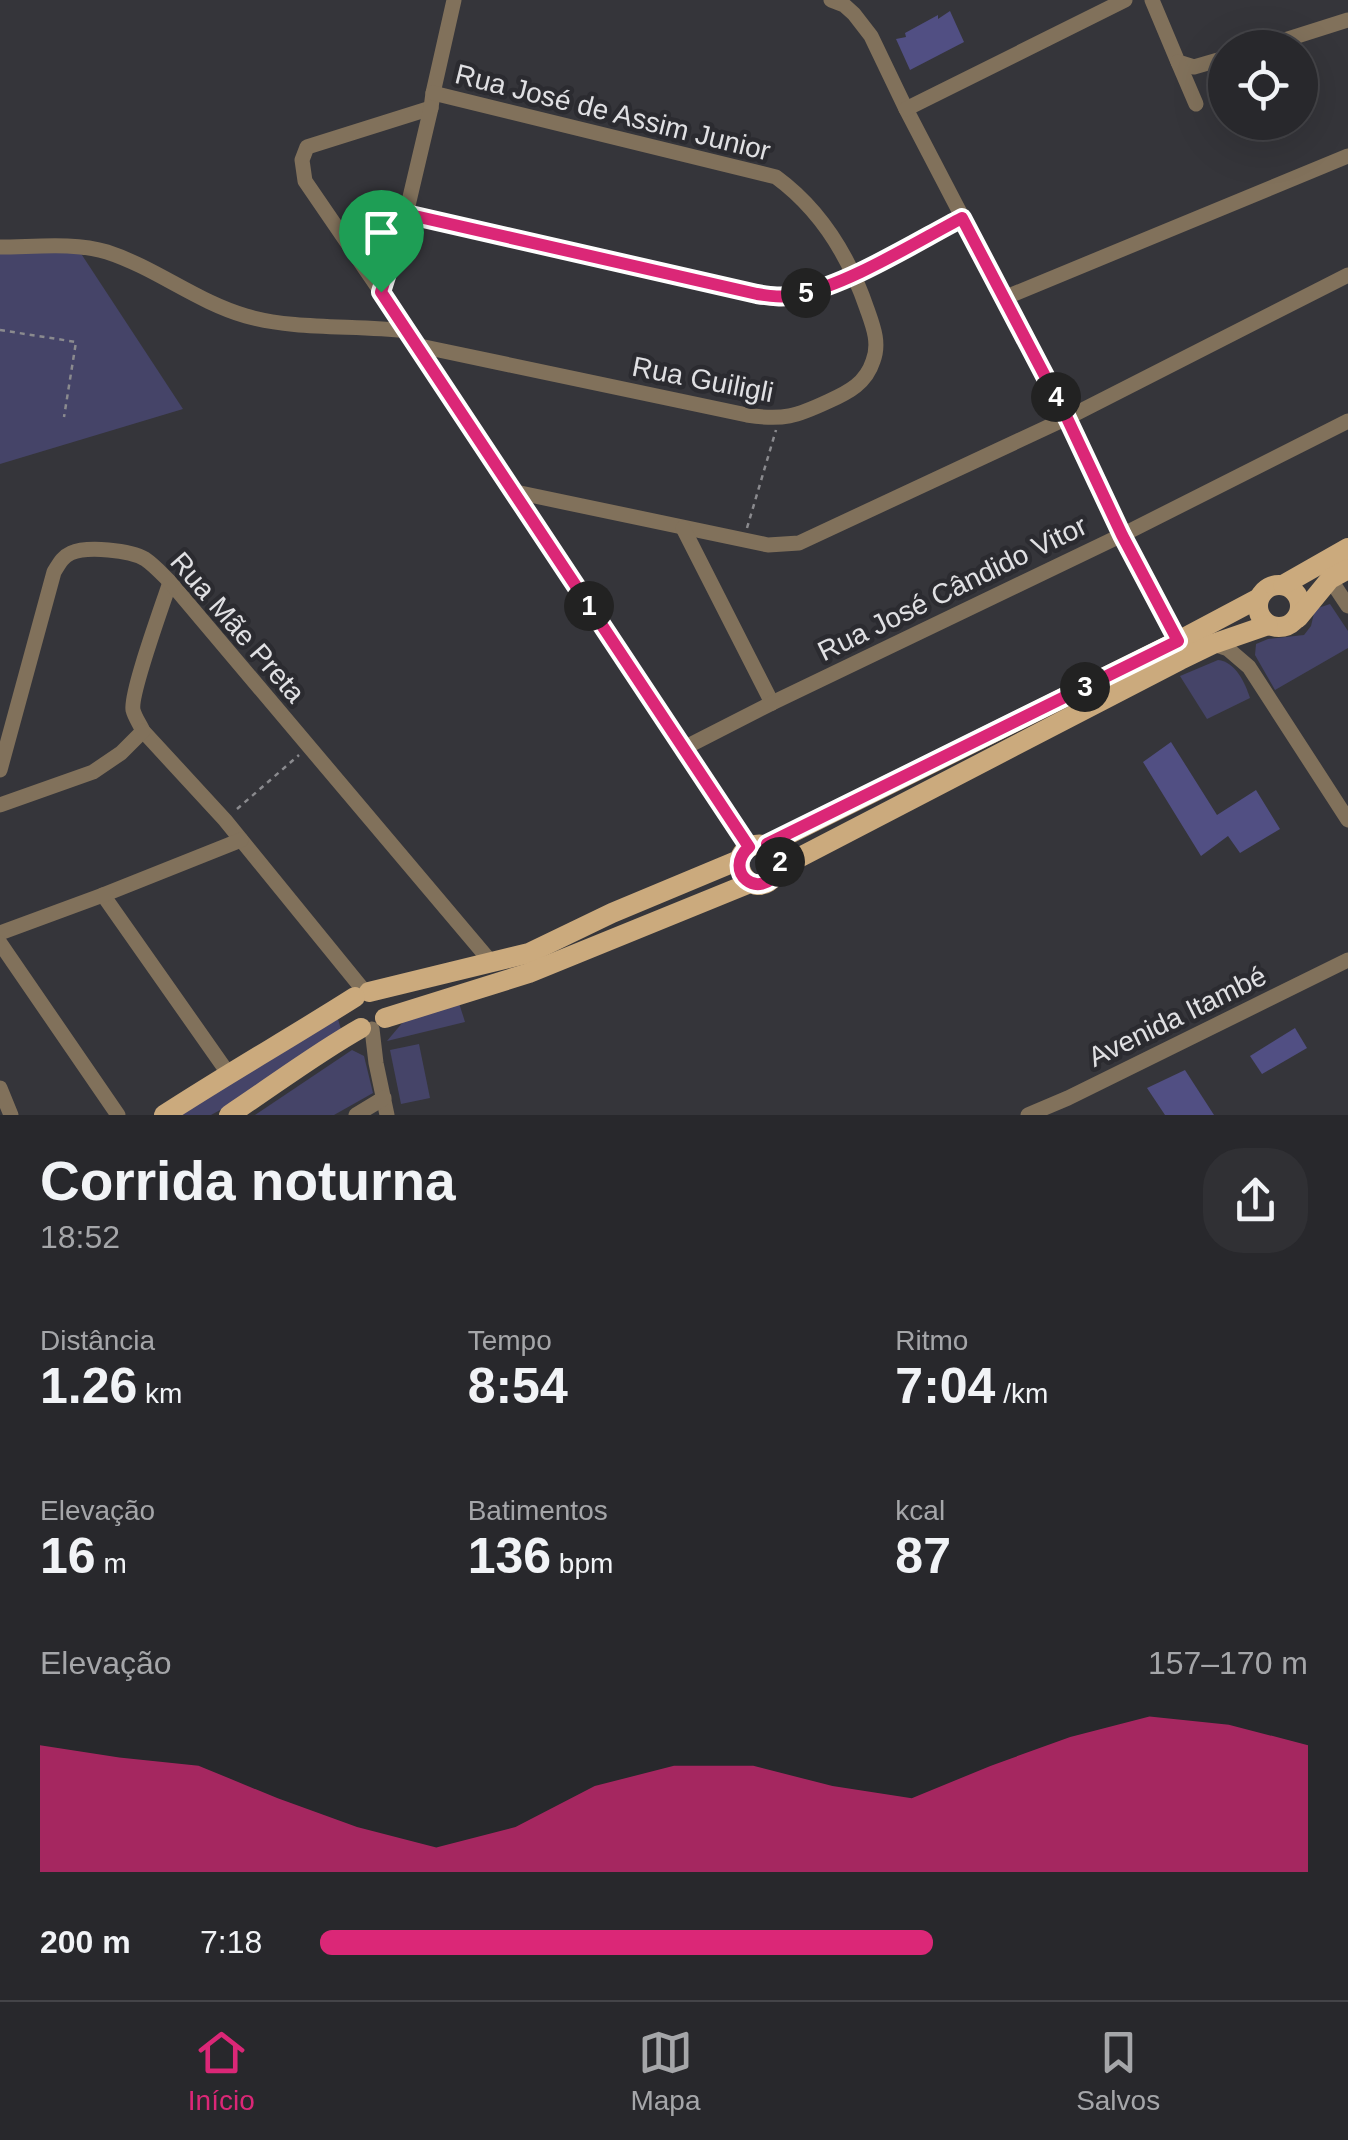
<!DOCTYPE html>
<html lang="pt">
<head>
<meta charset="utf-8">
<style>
  body { margin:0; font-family:Arial,sans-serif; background:#303034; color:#f1f3f6; height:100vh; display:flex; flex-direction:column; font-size:38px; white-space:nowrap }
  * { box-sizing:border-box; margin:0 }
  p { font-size:32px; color:#a5a6a9 }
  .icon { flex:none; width:55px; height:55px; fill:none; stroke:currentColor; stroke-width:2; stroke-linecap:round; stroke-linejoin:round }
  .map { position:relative; height:1115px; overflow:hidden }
  .side { display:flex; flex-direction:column; background:#28282c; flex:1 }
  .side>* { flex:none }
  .tools { position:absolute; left:1208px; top:30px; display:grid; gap:20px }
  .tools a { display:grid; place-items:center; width:110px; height:110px; border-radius:50%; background:#28282c; box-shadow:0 10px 40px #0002,0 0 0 2px #444448; font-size:50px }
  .pin { position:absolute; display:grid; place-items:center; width:85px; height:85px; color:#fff; margin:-102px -42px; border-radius:50% 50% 50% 0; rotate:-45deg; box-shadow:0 0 10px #0007 }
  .pin .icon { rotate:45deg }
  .km { position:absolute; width:50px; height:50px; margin:-25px; border-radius:50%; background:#222; color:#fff; font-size:28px; line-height:50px; text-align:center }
  .round { display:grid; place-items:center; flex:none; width:105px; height:105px; border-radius:40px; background:#303034 }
  .headline { display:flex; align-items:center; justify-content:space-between; height:170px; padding:0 40px }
  h1 { font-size:55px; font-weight:600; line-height:75px }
  .stats { display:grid; grid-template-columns:repeat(3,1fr); gap:15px; height:170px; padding:10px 40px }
  .stats div { display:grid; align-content:center }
  .stats b { font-size:50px; font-weight:600 }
  .stats small { font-size:28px; font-weight:400 }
  .stats p { font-size:28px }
  .chart { height:280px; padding:20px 40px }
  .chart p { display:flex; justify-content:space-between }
  .chart svg { width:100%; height:180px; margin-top:10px; fill:#db2777; opacity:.7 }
  ul { padding:0 40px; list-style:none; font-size:32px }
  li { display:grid; grid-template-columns:160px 120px 1fr; align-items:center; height:75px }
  li i { height:25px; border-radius:12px; background:#db2777 }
  .menu { display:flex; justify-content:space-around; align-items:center; height:140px; border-top:2px solid #444448; background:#28282c; font-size:28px; color:#a5a6a9 }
  .menu a { display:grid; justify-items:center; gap:5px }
  .menu .active { color:#db2777 }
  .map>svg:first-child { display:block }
  .green { fill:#454468 }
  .building { fill:#514f83 }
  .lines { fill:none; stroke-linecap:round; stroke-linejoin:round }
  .path { stroke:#8a8a8e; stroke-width:2.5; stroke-dasharray:5 5; stroke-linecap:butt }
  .minor { stroke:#81715b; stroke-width:15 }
  .major { stroke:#cbaa7d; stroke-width:20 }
  .route-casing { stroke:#fff; stroke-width:20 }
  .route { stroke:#db2777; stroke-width:12 }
  .labels { text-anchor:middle; stroke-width:9; stroke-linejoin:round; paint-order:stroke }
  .street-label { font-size:28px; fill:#e0e0e3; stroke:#2b2b30 }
</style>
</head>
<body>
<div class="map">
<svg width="1348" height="1115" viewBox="0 0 1348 1115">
  <rect width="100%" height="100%" fill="#35353a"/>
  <g class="green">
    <polygon points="80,252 183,409 0,464 0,253"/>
    <polygon points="1330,604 1348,631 1348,648 1275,690 1255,655 1256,644 1268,639 1304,635 1311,626 1315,609"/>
    <path d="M1218,660C1236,662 1245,683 1250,698L1207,719L1180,676Z"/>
    <polygon points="459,1003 465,1022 387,1041 403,1022"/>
    <polygon points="338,1019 342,1033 222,1109 211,1115 176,1115"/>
    <polygon points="419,1044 430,1098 401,1104 390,1050"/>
    <polygon points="352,1050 364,1056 373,1093 334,1115 255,1115"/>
  </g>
  <g class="building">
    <polygon points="950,11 964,42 910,70 896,39 906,37 905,33 938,15 938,19"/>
    <polygon points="1171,742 1217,815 1256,790 1280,829 1240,853 1228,836 1201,856 1143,762"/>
    <polygon points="1295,1028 1307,1048 1262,1074 1250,1056"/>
    <polygon points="1185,1070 1214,1115 1165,1115 1147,1088"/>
  </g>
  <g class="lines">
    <g class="path">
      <polyline points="0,330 76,342 64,417"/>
      <polyline points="747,528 776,430"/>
      <polyline points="237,809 299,755"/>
    </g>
    <g class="minor">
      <polyline points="831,0 844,5 854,14 871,36 906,109 1067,418 1122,535 1178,641"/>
      <polyline points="1152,0 1178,62 1194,67 1225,58"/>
      <polyline points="1259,48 1348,20"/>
      <polyline points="1178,62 1196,104"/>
      <polyline points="431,108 307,147 302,160 305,181 381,292 511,491 749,847"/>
      <polyline points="906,109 1125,0"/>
      <path d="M406,214L757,294C770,296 783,298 796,295C847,286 915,242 962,218"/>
      <path d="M0,247C34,247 74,242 107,252C156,268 197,302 246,316C294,330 355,325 406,331"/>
      <polyline points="381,292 406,214 431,108 433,93 454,0"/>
      <polyline points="1004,298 1348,156"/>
      <path d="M415,345L747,415C783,421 797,416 829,401C849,392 866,383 873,361C880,343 873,326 867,309C849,256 821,210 776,177L433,93"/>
      <polyline points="511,491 768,545 799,543 1067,418 1348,275"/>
      <polyline points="683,528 772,703"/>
      <polyline points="1330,579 1348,606"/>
      <path d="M170,582C163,604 130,693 133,710C135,718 140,724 143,731L225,820L365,992"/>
      <polyline points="1213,644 1228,649 1249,667 1348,820"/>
      <polyline points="684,748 772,703 1122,535 1348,421"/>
      <path d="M0,770L54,572C59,564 62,557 71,553C87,546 130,550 145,559C154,565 162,574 170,582L491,962"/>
      <polyline points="0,805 93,772 121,753 143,731"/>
      <polyline points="103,895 228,1073"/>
      <polyline points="0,933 103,895 241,840"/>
      <polyline points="0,943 118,1115"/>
      <polyline points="372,1029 376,1063 387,1115"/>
      <polyline points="0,1088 11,1115"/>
      <polyline points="356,1115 384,1098"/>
      <polyline points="1028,1115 1068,1098 1348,960"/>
    </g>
    <g class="major">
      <circle cx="1279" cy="606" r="21"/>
      <polyline points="1283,585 1348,548"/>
      <polyline points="1298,618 1330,579 1348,569"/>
      <polyline points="767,845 1178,641 1259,598"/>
      <path d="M739,860C740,888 768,895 779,868L1180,660L1213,644L1268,625"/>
      <path d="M369,992L529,953L612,913L739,860C746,842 764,840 776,853"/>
      <polyline points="385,1018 529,973 750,883"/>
      <path d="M164,1115C227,1074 292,1037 355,997"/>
      <path d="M229,1115C273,1086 315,1054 361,1028"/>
    </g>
  </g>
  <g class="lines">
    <g class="route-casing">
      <path id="route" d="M406,214L757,294C770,296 783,298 796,295C846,286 916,242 962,218L1067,418L1122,535L1178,641L767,844L778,856L779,870C759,903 722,871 749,847L381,292Z"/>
    </g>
    <use href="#route" class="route"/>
  </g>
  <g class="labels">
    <g class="street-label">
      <text transform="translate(613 112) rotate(14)" y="10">Rua José de Assim Junior</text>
      <text transform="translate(703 379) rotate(11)" y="10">Rua Guiligli</text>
      <text transform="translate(952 588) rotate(-26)" y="10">Rua José Cândido Vitor</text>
      <text transform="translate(238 627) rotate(49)" y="10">Rua Mãe Preta</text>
      <text transform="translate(1177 1016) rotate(-26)" y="10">Avenida Itambé</text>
    </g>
  </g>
</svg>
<div class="tools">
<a><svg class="icon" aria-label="locate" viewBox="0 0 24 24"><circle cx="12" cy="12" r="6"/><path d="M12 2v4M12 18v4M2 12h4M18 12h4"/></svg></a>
</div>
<div class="pin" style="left:381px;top:292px;background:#1e9e55"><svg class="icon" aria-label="arrive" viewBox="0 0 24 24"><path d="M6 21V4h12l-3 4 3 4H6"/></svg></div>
<b class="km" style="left:589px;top:606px">1</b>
<b class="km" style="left:780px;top:862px">2</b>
<b class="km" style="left:1085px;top:687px">3</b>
<b class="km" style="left:1056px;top:397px">4</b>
<b class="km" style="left:806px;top:293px">5</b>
</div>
<section class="side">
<div class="headline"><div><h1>Corrida noturna</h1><p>18:52</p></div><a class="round"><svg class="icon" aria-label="share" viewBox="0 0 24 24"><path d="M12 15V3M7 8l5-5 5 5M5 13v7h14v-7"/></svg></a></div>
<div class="stats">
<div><p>Distância</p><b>1.26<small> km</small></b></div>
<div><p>Tempo</p><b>8:54</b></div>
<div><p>Ritmo</p><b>7:04<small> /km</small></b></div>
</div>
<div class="stats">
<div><p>Elevação</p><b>16<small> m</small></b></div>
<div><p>Batimentos</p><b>136<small> bpm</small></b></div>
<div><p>kcal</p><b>87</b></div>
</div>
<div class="chart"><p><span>Elevação</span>157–170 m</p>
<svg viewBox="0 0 160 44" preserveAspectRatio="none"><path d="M0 44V13L10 16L20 18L30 26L40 33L50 38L60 33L70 23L80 18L90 18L100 23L110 26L120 18L130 11L140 6L150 8L160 13V44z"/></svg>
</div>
<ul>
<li><b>200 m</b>7:18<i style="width:62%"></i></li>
</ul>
</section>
<nav class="menu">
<a class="active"><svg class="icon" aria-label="home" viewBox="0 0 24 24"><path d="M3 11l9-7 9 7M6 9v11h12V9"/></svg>Início</a>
<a><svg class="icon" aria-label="map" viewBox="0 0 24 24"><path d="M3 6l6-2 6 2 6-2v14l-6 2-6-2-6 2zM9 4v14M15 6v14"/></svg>Mapa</a>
<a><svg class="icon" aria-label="saved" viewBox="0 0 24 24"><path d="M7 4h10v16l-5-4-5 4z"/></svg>Salvos</a>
</nav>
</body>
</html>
